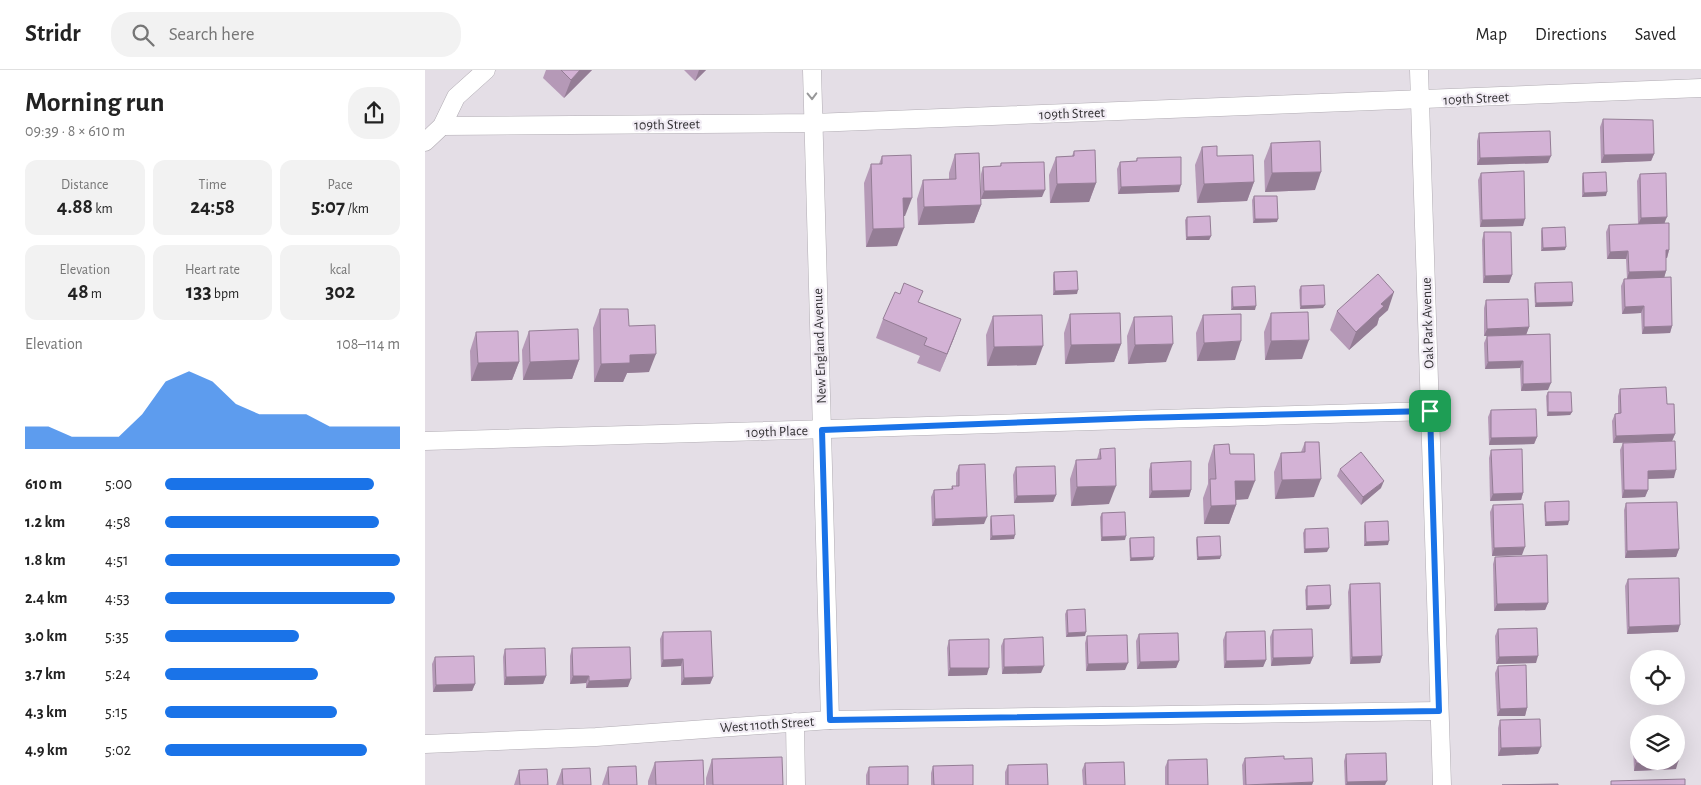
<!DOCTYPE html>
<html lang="en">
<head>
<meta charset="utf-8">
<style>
  body { margin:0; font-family:"Alegreya Sans",sans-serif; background:#f2f2f2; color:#222; height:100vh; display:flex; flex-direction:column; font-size:19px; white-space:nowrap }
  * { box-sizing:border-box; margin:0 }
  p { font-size:16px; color:#767676 }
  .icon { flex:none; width:28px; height:28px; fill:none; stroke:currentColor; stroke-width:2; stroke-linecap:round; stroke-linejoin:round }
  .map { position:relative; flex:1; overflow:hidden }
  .sheet { display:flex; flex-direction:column; background:#fff; width:425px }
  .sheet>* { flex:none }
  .fabs { position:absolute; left:1205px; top:580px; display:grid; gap:10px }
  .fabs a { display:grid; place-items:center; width:55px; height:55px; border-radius:50%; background:#fff; box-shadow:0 5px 20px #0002; font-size:25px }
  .pin { position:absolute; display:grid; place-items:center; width:42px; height:42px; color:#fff; margin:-21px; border-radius:10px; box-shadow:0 2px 8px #0006 }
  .round { display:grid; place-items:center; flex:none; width:52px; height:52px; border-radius:20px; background:#f2f2f2 }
  .summary { display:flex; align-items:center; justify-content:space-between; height:85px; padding:0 25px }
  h1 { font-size:28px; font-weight:700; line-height:38px }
  .metrics { display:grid; grid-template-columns:repeat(3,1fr); gap:8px; height:85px; padding:5px 25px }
  .metrics div { display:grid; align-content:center; border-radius:12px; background:#f2f2f2; text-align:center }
  .metrics b { font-size:21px; font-weight:700 }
  .metrics small { font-size:14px; font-weight:400 }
  .metrics p { font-size:14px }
  .chart { height:140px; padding:10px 25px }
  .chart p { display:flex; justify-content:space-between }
  .chart svg { width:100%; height:90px; margin-top:5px; fill:#1a73e8; opacity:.7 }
  ul { padding:0 25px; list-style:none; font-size:16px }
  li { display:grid; grid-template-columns:80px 60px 1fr; align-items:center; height:38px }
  li i { height:12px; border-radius:6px; background:#1a73e8 }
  header { display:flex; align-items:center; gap:30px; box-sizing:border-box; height:70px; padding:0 25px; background:#fff; border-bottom:1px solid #e0e0e0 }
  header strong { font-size:24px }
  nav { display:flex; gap:28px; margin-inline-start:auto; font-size:18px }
  .search { width:350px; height:45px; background:#f2f2f2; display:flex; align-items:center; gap:12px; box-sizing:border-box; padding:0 18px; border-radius:20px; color:#767676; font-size:19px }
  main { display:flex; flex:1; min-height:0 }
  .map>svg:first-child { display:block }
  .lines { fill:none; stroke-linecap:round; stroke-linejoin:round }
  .street-casing { stroke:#b1acb3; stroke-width:19 }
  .street { stroke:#fff; stroke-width:18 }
  .wall { fill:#b599b7 }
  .shaded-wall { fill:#947d95 }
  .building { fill:#d3b2d5; stroke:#947d95 }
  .oneway { stroke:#989899 }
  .route-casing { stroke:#fff; stroke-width:10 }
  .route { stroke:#1a73e8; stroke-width:6 }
  .labels { text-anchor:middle; stroke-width:4.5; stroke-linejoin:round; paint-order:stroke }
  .street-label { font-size:14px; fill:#323033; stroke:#f1ecf4 }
</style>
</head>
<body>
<header>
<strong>Stridr</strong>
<div class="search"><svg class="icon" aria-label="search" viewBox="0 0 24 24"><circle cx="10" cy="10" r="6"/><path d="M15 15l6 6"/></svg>Search here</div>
<nav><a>Map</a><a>Directions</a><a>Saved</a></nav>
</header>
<main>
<section class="sheet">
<div class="summary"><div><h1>Morning run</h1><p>09:39 · 8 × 610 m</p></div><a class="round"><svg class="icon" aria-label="share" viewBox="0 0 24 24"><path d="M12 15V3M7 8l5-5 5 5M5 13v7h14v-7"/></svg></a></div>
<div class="metrics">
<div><p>Distance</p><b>4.88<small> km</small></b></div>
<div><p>Time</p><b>24:58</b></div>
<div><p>Pace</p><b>5:07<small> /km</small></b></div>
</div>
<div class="metrics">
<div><p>Elevation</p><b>48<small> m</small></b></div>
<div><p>Heart rate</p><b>133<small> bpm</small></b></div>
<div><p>kcal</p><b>302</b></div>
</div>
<div class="chart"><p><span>Elevation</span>108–114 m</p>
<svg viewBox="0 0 160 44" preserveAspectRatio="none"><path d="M0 44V33L10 33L20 38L30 38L40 38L50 27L60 11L70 6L80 11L90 22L100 27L110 27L120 27L130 33L140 33L150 33L160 33V44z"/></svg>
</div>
<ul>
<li><b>610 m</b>5:00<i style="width:89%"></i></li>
<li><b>1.2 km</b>4:58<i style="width:91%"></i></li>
<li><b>1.8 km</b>4:51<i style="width:100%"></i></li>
<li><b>2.4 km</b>4:53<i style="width:98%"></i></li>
<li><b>3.0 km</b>5:35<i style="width:57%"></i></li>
<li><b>3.7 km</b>5:24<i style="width:65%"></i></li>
<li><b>4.3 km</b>5:15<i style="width:73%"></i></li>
<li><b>4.9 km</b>5:02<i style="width:86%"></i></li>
</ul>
</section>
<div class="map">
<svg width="1276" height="715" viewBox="0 0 1276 715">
  <rect width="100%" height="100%" fill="#e4dee6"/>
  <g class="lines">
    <g class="street-casing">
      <g id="street">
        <polyline points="387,0 405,650"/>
        <polyline points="994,0 1017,715"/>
        <polyline points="17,56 388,53 1276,18"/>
        <polyline points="0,72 17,56 31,27 61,0"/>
        <polyline points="0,371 1005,341"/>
        <polyline points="370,652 371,715"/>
        <polyline points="0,674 171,667 405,650 1014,641"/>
      </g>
    </g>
    <use href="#street" class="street"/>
  </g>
  <g class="wall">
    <polygon points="121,0 167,0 139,28 118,8"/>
    <polygon points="259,0 281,0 270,11"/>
    <polygon points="1178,49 1229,84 1226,91 1176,93 1175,57"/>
    <polygon points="1054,63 1123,93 1052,95 1052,71"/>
    <polygon points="846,73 890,120 840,122 839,91"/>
    <polygon points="777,77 792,86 829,112 822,131 772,133 770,95"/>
    <polygon points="649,81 671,113 664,132 625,133 624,105 631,87 647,86"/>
    <polygon points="530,84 556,135 549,153 493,155 492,129 498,110 524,109 524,103"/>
    <polygon points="457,86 480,146 478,146 472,176 441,177 439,113 446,94 454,94"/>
    <polygon points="712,88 754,122 693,124 692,99 695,92 711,91"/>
    <polygon points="576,93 617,127 556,129 556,104 558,97 575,96"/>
    <polygon points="1056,103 1098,156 1055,157 1053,110"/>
    <polygon points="1158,103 1181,126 1157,127 1157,107"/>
    <polygon points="1215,104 1240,153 1244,180 1242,188 1241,188 1241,201 1239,208 1247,256 1245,263 1217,264 1216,243 1197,244 1196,216 1199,209 1202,209 1201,189 1182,189 1181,162 1184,155 1213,154 1212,111"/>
    <polygon points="829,126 852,152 828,153 827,130"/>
    <polygon points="762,147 786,166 784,170 761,170 760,150"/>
    <polygon points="1117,158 1140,180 1116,181 1116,161"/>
    <polygon points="1059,162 1087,205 1084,213 1058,213 1057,170"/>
    <polygon points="629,202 652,224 628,225 628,205"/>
    <polygon points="1110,213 1147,236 1110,237 1109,217"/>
    <polygon points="876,216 898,238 875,239 874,220"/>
    <polygon points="807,217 830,240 806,240 806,221"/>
    <polygon points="1061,230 1104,257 1101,265 1123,320 1096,321 1095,298 1060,299 1059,273 1062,266 1059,266 1059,238"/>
    <polygon points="494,232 529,268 515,302 492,293 495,286 451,268 458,249"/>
    <polygon points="175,239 204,256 224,302 202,303 198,312 169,312 168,258"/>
    <polygon points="963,240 954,248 952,255 924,280 905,260 912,241"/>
    <polygon points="846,243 877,289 840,290 839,262"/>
    <polygon points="645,244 696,274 689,292 640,294 639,263"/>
    <polygon points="778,245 810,290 772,291 771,263"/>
    <polygon points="568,246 611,295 562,296 561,265"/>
    <polygon points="709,247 741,292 703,294 702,266"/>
    <polygon points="104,261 154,290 147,309 98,310 97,280"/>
    <polygon points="51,262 94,292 87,310 46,311 45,281"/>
    <polygon points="1195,319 1242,334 1250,364 1247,371 1188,373 1187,351 1190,344 1193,343 1193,326"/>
    <polygon points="1123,322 1147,342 1145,345 1122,346 1121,326"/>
    <polygon points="1066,340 1112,367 1109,374 1064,375 1063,347"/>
    <polygon points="880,372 889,427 850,429 849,402 856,383 876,382"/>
    <polygon points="1198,373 1249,408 1223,409 1223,420 1220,427 1197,428 1195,380"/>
    <polygon points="789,375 805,384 823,429 811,430 811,435 804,454 779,454 778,428 783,414 783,394"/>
    <polygon points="675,379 684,434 646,436 645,409 651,390 672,389"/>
    <polygon points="1066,380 1098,423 1096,430 1065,431 1064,388"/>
    <polygon points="726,393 766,420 764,427 724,428 724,400"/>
    <polygon points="534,395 559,454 507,456 506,427 509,420 526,419 527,416 531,416 531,403"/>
    <polygon points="591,397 631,425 628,432 589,433 588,405"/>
    <polygon points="915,399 956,418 936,435 912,406"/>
    <polygon points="1120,432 1143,455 1120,456 1119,436"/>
    <polygon points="1201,433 1254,479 1251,487 1200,488 1199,440"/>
    <polygon points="1068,435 1097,485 1067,486 1065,442"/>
    <polygon points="677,443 700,470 676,471 675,447"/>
    <polygon points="566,446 589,469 565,470 565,450"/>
    <polygon points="940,452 963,475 939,476 939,456"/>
    <polygon points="880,459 902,482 879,483 878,463"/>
    <polygon points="772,467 795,489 772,490 771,470"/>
    <polygon points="705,468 728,490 705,491 704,471"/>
    <polygon points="1070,487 1123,533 1120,540 1069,541 1068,494"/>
    <polygon points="1203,509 1253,562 1202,564 1200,516"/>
    <polygon points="925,514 957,586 955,593 925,594 923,522"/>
    <polygon points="882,516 904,539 881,540 880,520"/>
    <polygon points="642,540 660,566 641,567 640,544"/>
    <polygon points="1073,559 1111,593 1071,594 1070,566"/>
    <polygon points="848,560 888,587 885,594 846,596 845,567"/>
    <polygon points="238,562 288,607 285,614 256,615 256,596 236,597 235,569"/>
    <polygon points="801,562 841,590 838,597 799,598 798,570"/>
    <polygon points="714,564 754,591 751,598 712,599 711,571"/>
    <polygon points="662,566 700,600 661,601 660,573"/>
    <polygon points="579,569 616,603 577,604 576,576"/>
    <polygon points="524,570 562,605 523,606 522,578"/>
    <polygon points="147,578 203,617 161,618 161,613 145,614 145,586"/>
    <polygon points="80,579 121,606 118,614 79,615 78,587"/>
    <polygon points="10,587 50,614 47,621 8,622 7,594"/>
    <polygon points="1073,596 1102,638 1100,646 1072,646 1070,603"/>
    <polygon points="1075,650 1113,684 1073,686 1073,658"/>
    <polygon points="1210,666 1251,699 1209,701 1208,673"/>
    <polygon points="921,684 960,715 920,715 919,691"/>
    <polygon points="820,688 859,689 888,712 887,715 818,715 817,695"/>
    <polygon points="287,689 358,715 281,715 281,708"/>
    <polygon points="743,690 783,715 740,715 740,697"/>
    <polygon points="230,692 279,715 223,715 223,711"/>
    <polygon points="660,693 700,715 658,715 657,700"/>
    <polygon points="583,695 623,715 580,715 580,702"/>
    <polygon points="508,696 548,715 506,715 506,703"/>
    <polygon points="183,697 212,715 177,715"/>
    <polygon points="444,697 483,715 441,715 441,705"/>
    <polygon points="137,699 166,715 131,715"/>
    <polygon points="94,700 123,715 89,715"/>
  </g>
  <g class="shaded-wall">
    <polygon points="155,0 167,0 139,28 146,10"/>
    <polygon points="274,0 281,0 270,11"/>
    <polygon points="1229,84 1226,91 1176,93 1179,85"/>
    <polygon points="1126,86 1123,93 1052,95 1055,88"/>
    <polygon points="896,102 890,120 840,122 847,103"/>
    <polygon points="829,112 822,131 772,133 779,114"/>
    <polygon points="671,113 664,132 625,133 632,114"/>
    <polygon points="756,115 754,122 693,124 696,117"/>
    <polygon points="620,120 617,127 556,129 559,121"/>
    <polygon points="1182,122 1181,126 1157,127 1159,123"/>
    <polygon points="478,128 487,128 480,146 471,146"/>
    <polygon points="556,135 549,153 493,155 499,137"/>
    <polygon points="1242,147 1239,154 1213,155 1216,148"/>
    <polygon points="830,149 853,149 852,152 828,153"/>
    <polygon points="1100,149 1098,156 1055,157 1057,150"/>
    <polygon points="479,158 472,176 441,177 448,159"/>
    <polygon points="786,166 784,170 761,170 762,167"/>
    <polygon points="1141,177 1140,180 1116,181 1118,178"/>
    <polygon points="1241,180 1244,180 1242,188 1238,188"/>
    <polygon points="1203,181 1201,189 1182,189 1185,182"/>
    <polygon points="1241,201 1239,208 1202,209 1204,202"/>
    <polygon points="1087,205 1084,213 1058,213 1060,206"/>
    <polygon points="653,220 652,224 628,225 630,221"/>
    <polygon points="969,222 963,240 954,248 952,255 924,280 931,262 956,234"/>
    <polygon points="1148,232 1147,236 1110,237 1111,233"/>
    <polygon points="900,235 898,238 875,239 876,236"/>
    <polygon points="831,236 830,240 806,240 808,237"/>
    <polygon points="1219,236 1216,243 1197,244 1200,237"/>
    <polygon points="536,249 529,268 515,302 522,284"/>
    <polygon points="1247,256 1245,263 1217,264 1219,257"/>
    <polygon points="1104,257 1101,265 1059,266 1062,259"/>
    <polygon points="884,270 877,289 840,290 846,271"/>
    <polygon points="816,271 810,290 772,291 779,273"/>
    <polygon points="696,274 689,292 640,294 646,275"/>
    <polygon points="748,274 741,292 703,294 710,275"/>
    <polygon points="618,276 611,295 562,296 569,277"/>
    <polygon points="231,284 224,302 202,303 198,312 169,312 176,294 205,285"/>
    <polygon points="154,290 147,309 98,310 105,292"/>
    <polygon points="1098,291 1095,298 1060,299 1063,292"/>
    <polygon points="94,292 87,310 46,311 53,293"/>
    <polygon points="1126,313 1123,320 1096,321 1098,314"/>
    <polygon points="1123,342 1147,342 1145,345 1122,346"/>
    <polygon points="1250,364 1247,371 1188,373 1191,366"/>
    <polygon points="1112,367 1109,374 1064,375 1066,368"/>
    <polygon points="1251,400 1249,408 1220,409 1223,401"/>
    <polygon points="896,409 889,427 850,429 857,410"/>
    <polygon points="810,411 830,411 823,429 804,430"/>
    <polygon points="959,411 956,418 936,435 938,427"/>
    <polygon points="691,416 684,434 646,436 652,417"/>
    <polygon points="766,420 764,427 724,428 727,421"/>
    <polygon points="1199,420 1223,420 1220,427 1197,428"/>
    <polygon points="1098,423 1096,430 1065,431 1068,424"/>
    <polygon points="631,425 628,432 589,433 592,426"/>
    <polygon points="811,435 804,454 779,454 786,436"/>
    <polygon points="562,447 559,454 507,456 510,449"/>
    <polygon points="1144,451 1143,455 1120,456 1121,452"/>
    <polygon points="590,465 589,469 565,470 567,466"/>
    <polygon points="701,466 700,470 676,471 677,467"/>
    <polygon points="964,471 963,475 939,476 941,472"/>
    <polygon points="1100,477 1097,485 1067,486 1069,478"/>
    <polygon points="904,478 902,482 879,483 880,479"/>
    <polygon points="1254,479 1251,487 1200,488 1202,481"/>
    <polygon points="796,486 795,489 772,490 773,487"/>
    <polygon points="729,487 728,490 705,491 706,488"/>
    <polygon points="1123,533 1120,540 1069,541 1072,534"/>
    <polygon points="906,535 904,539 881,540 882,536"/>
    <polygon points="1255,555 1253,562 1202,564 1204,557"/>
    <polygon points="661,562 660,566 641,567 643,563"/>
    <polygon points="957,586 955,593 925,594 927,587"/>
    <polygon points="1113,586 1111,593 1071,594 1074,587"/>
    <polygon points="888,587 885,594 846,596 848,588"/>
    <polygon points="258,589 256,596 236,597 238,590"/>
    <polygon points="841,590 838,597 799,598 801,591"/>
    <polygon points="754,591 751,598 712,599 715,592"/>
    <polygon points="703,593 700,600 661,601 663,594"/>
    <polygon points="619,596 616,603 577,604 579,597"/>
    <polygon points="525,598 564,598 562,605 523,606"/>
    <polygon points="121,606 118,614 79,615 81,607"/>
    <polygon points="148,606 164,606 161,613 145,614"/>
    <polygon points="288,607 285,614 256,615 259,608"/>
    <polygon points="206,609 203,617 161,618 164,611"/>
    <polygon points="50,614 47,621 8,622 11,615"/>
    <polygon points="1102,638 1100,646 1072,646 1075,639"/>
    <polygon points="1116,677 1113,684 1073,686 1076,678"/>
    <polygon points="1253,692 1251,699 1209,701 1211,693"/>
    <polygon points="962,711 960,715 921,715 922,712"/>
    <polygon points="888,712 887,715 821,715"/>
  </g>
  <g class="building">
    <polygon points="136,0 155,0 146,10"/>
    <polygon points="1178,49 1228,50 1229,84 1179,85"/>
    <polygon points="1125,61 1126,86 1055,88 1054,63"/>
    <polygon points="895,71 896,102 847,103 846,73"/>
    <polygon points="792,76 792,86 828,85 829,112 779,114 777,77"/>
    <polygon points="670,80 671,113 632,114 631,87 649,86 649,81"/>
    <polygon points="554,83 556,135 499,137 498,110 531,109 530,84"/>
    <polygon points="486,85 487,128 478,128 479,158 448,159 446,94 457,94 457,86"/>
    <polygon points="756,87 756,115 696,117 695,92 712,91 712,88"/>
    <polygon points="619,92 620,120 559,121 558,97 576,96 576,93"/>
    <polygon points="1099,101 1100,149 1057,150 1056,103"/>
    <polygon points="1181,102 1182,122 1159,123 1158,103"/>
    <polygon points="1241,103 1242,147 1216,148 1215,104"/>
    <polygon points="829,126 852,126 853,149 830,149"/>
    <polygon points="785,146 786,166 762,167 762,147"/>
    <polygon points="1244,153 1244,180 1241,180 1241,201 1204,202 1203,181 1185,182 1184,155"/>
    <polygon points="1140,157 1141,177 1118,178 1117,158"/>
    <polygon points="1059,162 1086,162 1087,205 1060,206"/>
    <polygon points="652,201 653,220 630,221 629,202"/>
    <polygon points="953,204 969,222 956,234 959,236 931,262 912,241"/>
    <polygon points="1246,207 1247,256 1219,257 1219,236 1200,237 1199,209"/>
    <polygon points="1147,212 1148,232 1111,233 1110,213"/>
    <polygon points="479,213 498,221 493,232 536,249 522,284 499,275 502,268 458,249 470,222 475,224"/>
    <polygon points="899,215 900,235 876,236 876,216"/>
    <polygon points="830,216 831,236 808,237 807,217"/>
    <polygon points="1103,229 1104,257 1062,259 1061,230"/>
    <polygon points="175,239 203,239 204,256 230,255 231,284 205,285 205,293 176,294"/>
    <polygon points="883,242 884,270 846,271 846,243"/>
    <polygon points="695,243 696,274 646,275 645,244"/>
    <polygon points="816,244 816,271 779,273 778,245"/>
    <polygon points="617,245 618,276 569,277 568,246"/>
    <polygon points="747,246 748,274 710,275 709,247"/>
    <polygon points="153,259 154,290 105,292 104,261"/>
    <polygon points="93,261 94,292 53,293 51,262"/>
    <polygon points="1125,264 1126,313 1098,314 1098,291 1063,292 1062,266"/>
    <polygon points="1241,317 1242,334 1249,334 1250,364 1191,366 1190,344 1196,343 1195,319"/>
    <polygon points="1123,322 1146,322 1147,342 1123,342"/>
    <polygon points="1111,339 1112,367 1066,368 1066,340"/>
    <polygon points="1250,371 1251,400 1223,401 1223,420 1199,420 1198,373"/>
    <polygon points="880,372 894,372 896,409 857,410 856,383 880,382"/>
    <polygon points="804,374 805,384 829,384 830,411 810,411 811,435 786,436 785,409 791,409 789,375"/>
    <polygon points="690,378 691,416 652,417 651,390 676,389 675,379"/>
    <polygon points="1097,379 1098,423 1068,424 1066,380"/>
    <polygon points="936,382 959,411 938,427 915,399"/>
    <polygon points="766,391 766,420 727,421 726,393"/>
    <polygon points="560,394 562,447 510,449 509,420 528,419 527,416 534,416 534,395"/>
    <polygon points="630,396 631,425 592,426 591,397"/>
    <polygon points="1144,431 1144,451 1121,452 1120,432"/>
    <polygon points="1252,432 1254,479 1202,481 1201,433"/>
    <polygon points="1098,434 1100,477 1069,478 1068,435"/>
    <polygon points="700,442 701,466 677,467 677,443"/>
    <polygon points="589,445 590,465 567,466 566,446"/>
    <polygon points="963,451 964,471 941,472 940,452"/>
    <polygon points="903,458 904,478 880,479 880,459"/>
    <polygon points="795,466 796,486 773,487 772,467"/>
    <polygon points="729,467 729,487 706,488 705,468"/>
    <polygon points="1122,485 1123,533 1072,534 1070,487"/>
    <polygon points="1254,508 1255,555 1204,557 1203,509"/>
    <polygon points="955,513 957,586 927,587 925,514"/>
    <polygon points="905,515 906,535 882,536 882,516"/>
    <polygon points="660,539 661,562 643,563 642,540"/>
    <polygon points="1112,558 1113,586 1074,587 1073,559"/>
    <polygon points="887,559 888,587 848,588 848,560"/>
    <polygon points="286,561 288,607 259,608 258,589 238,590 238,562"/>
    <polygon points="840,561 841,590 801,591 801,562"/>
    <polygon points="753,563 754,591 715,592 714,564"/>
    <polygon points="702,565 703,593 663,594 662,566"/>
    <polygon points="618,567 619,596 579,597 579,569"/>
    <polygon points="564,569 564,598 525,598 524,570"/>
    <polygon points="205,577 206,609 164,611 164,606 148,606 147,578"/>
    <polygon points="120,578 121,606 81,607 80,579"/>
    <polygon points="49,586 50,614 11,615 10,587"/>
    <polygon points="1101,595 1102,638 1075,639 1073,596"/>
    <polygon points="1115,649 1116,677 1076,678 1075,650"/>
    <polygon points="1251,664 1252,664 1253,692 1211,693 1210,666 1214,665 1214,691 1251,691"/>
    <polygon points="961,683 962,711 922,712 921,684"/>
    <polygon points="859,686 859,689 887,688 888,712 821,715 820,688"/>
    <polygon points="357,687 358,715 288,715 287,689"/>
    <polygon points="782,689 783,715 743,715 743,690"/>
    <polygon points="278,690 279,715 231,715 230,692"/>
    <polygon points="699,692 700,715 661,715 660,693"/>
    <polygon points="622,694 623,715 583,715 583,695"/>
    <polygon points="548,695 548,715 509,715 508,696"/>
    <polygon points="211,696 212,715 184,715 183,697"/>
    <polygon points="483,696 483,715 444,715 444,697"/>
    <polygon points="165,698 166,715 138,715 137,699"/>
    <polygon points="122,699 123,715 95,715 94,700"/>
    <polygon points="1260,709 1260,715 1186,715 1186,711"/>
    <polygon points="1133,714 1133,715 1077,715"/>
  </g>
  <defs><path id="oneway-chevron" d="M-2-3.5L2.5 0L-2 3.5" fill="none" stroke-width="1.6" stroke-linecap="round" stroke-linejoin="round" transform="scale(1.25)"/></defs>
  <use class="oneway" href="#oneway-chevron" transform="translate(387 26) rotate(89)"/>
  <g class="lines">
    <g class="route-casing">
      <polygon id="route" points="1005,341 1014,641 405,650 397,360 712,348"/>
    </g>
    <use href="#route" class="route"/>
  </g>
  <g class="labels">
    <g class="street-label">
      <text transform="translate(1051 28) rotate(-3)" y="5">109th Street</text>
      <text transform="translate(647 43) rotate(-2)" y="5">109th Street</text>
      <text transform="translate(242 54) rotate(-1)" y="5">109th Street</text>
      <text transform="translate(1002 253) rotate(-92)" y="5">Oak Park Avenue</text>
      <text transform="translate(394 276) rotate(-92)" y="5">New England Avenue</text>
      <text transform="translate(352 361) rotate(-2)" y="5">109th Place</text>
      <text transform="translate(342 654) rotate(-4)" y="5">West 110th Street</text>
    </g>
  </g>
</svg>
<div class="fabs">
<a><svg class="icon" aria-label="locate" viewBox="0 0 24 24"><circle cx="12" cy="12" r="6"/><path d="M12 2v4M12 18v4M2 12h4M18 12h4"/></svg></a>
<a><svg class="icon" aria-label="layers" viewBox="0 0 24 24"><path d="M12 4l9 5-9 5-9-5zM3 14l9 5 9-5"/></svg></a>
</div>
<div class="pin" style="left:1005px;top:341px;background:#1e9e55"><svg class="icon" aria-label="arrive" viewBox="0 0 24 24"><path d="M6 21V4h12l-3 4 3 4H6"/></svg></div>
</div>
</main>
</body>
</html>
